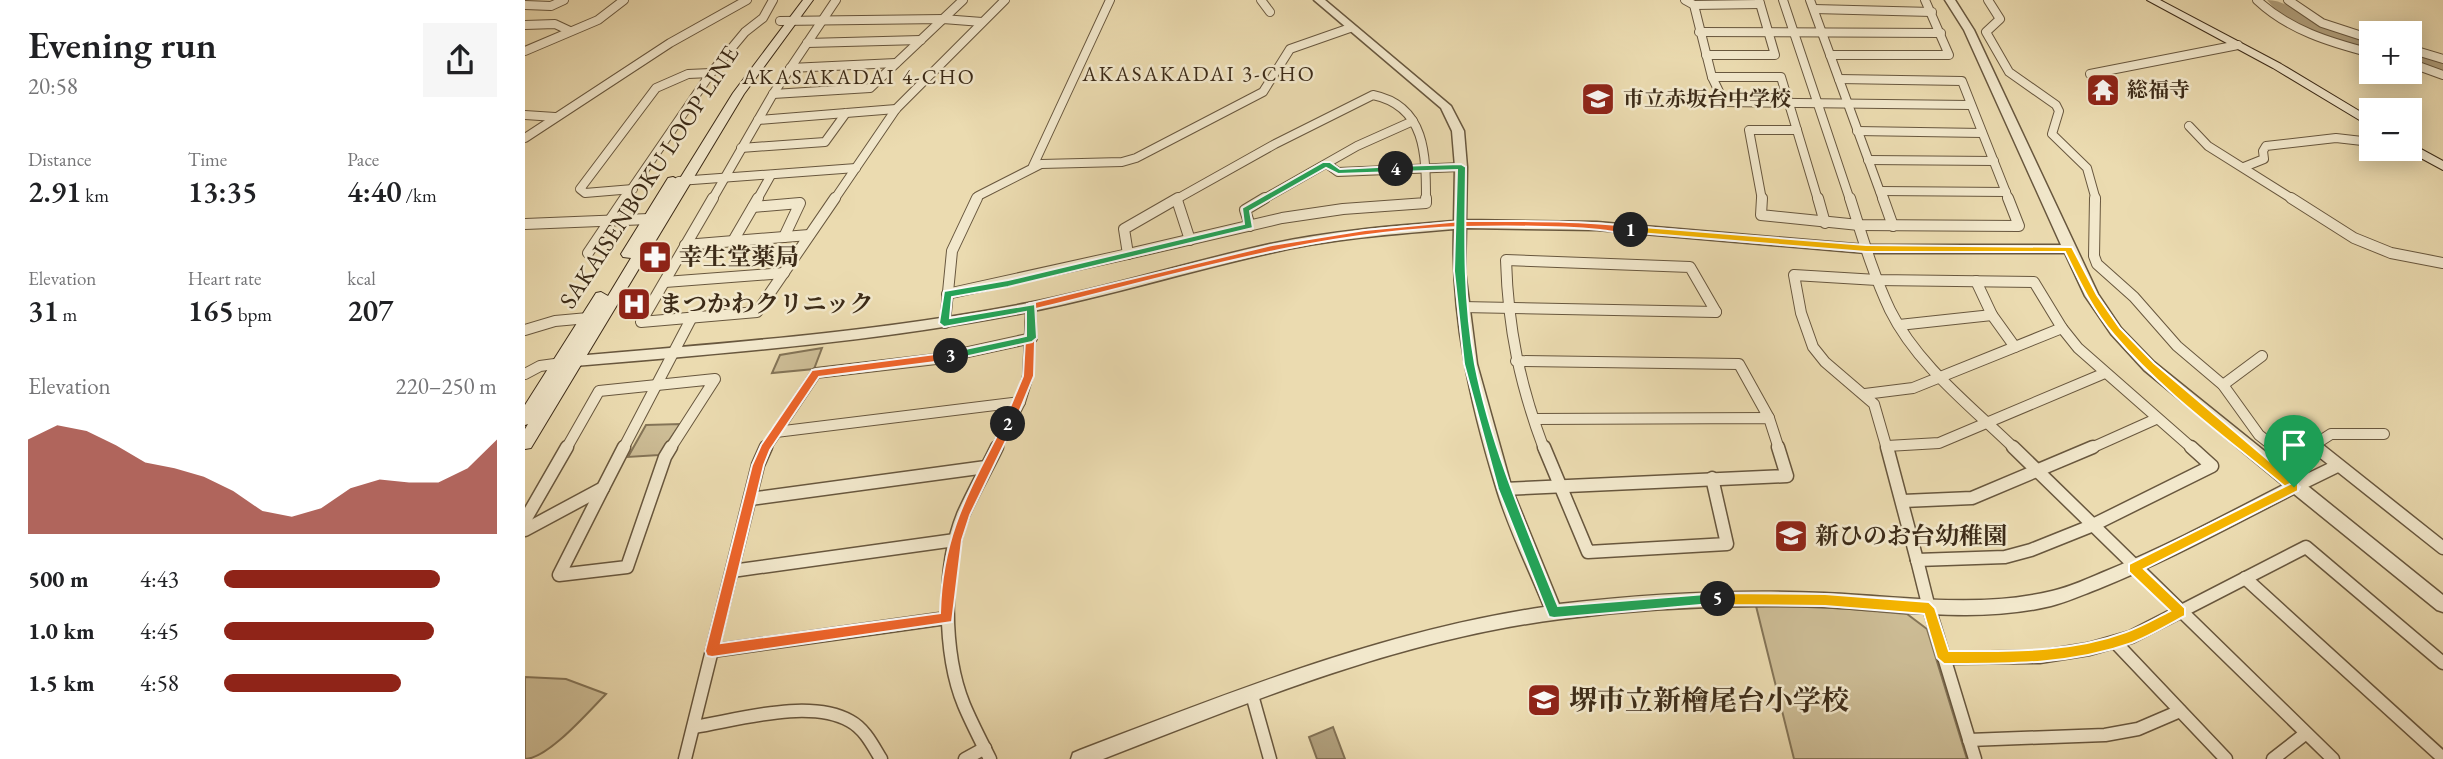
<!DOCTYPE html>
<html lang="en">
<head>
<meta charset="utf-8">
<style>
  body { margin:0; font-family:"EB Garamond","Noto Serif JP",serif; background:#f6f6f6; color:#202124; height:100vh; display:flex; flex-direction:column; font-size:26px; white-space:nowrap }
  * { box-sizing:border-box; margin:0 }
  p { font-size:23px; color:#757577 }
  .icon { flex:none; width:38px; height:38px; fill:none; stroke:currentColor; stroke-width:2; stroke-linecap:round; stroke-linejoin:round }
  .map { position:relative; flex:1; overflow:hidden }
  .side { display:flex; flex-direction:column; background:#fff; width:525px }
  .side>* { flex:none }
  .controls { position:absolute; left:1834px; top:21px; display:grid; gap:14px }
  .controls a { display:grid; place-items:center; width:63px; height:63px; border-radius:0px; background:#fff; box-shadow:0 4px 18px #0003; font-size:35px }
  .pin { position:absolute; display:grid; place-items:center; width:60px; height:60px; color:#fff; margin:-72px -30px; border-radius:50% 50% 50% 0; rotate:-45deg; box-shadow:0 0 7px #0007 }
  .pin .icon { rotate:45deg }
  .km { position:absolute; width:35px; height:35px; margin:-18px; border-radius:50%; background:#222; color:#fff; font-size:19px; line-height:35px; text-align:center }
  .round { display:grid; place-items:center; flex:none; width:74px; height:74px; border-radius:0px; background:#f6f6f6 }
  .headline { display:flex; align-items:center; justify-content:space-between; height:119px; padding:0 28px }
  h1 { font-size:38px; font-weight:600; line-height:52px }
  .stats { display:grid; grid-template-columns:repeat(3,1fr); gap:10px; height:119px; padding:7px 28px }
  .stats div { display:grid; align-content:center }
  .stats b { font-size:30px; font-weight:600 }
  .stats small { font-size:19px; font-weight:400 }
  .stats p { font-size:19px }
  .chart { height:196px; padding:14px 28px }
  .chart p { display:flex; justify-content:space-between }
  .chart svg { width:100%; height:126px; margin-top:7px; fill:#8f2418; opacity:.7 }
  ul { padding:0 28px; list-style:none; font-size:23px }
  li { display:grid; grid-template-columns:112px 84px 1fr; align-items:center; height:52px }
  li i { height:18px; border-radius:9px; background:#8f2418 }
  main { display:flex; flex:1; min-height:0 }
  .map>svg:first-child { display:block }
  .green { fill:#cdbd96; stroke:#847457; stroke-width:2 }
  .water { fill:#b09f7c; stroke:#827154; stroke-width:2 }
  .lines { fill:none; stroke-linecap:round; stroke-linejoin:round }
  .river { fill:#b09f7c; fill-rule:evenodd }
  .minor-far2-casing { stroke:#68573e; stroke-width:10 }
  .minor-far1-casing { stroke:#68573e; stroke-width:12 }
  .minor-casing { stroke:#68573e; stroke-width:15 }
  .tertiary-casing { stroke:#68573e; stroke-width:3 }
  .secondary-casing { stroke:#3c2b18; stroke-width:2 }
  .minor-far2 { stroke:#f2e8cc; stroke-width:8 }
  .minor-far1 { stroke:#f2e8cc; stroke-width:10 }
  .minor { stroke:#f2e8cc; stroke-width:12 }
  .tertiary { fill:#f2e8cc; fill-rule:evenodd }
  .secondary { fill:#f2e8cc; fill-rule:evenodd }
  .split-1 { fill:#f5b400; stroke:#fff; stroke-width:2 }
  .split-2 { fill:#f0652b; stroke:#fff; stroke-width:2 }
  .split-3 { fill:#f0652b; stroke:#fff; stroke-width:2 }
  .split-4 { fill:#22a559; stroke:#fff; stroke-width:2 }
  .split-5 { fill:#22a559; stroke:#fff; stroke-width:2 }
  .split-6 { fill:#f5b400; stroke:#fff; stroke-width:2 }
  .labels { text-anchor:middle; stroke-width:5; stroke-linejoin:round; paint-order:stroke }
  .far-neighbourhood-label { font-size:21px; letter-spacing:2px; fill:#3c2b18; stroke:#f2e8cc }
  .far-poi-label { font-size:21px; font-weight:bold; fill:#3c2b18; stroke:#f2e8cc; text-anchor:start }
  .street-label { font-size:24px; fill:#3c2b18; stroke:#f2e8cc }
  .poi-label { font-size:24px; font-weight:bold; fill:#3c2b18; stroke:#f2e8cc; text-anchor:start }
  .near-poi-label { font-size:28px; font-weight:bold; fill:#3c2b18; stroke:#f2e8cc; text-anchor:start }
</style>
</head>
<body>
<main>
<section class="side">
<div class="headline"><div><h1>Evening run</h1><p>20:58</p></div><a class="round"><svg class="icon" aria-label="share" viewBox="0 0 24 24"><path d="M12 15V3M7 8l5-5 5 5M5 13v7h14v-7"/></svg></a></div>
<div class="stats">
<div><p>Distance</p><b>2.91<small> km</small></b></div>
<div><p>Time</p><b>13:35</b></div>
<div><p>Pace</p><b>4:40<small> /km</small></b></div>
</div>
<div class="stats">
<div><p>Elevation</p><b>31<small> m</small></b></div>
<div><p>Heart rate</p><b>165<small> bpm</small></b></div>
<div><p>kcal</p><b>207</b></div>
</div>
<div class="chart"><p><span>Elevation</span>220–250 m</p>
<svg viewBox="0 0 160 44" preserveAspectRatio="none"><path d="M0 44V11L10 6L20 8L30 13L40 19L50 21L60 24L70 29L80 36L90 38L100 35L110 28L120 25L130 26L140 26L150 21L160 11V44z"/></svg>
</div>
<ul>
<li><b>500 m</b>4:43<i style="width:79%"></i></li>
<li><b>1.0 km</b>4:45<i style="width:77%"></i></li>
<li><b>1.5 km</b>4:58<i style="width:65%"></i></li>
</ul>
</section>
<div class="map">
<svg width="1918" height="759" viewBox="0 0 1918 759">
  <rect width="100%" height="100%" fill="#ebdbb0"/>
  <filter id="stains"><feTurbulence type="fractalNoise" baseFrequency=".00286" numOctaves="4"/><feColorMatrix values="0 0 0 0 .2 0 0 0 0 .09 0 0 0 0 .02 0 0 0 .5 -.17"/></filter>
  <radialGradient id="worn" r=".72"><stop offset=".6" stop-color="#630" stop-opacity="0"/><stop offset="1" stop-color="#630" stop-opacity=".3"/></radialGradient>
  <g class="green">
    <polygon points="297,348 289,369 247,373 255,355"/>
    <polygon points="155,424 134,455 103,457 121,425"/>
    <polygon points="1231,606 1302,607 1382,614 1402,629 1442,759 1269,759"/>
    <path d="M0,677L41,679L81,694C64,711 23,759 0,759Z"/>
  </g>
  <polygon class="water" points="808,727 820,759 792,759 784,737"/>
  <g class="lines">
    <g class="river">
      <path d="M1742,0C1763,0 1778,18 1797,26C1813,33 1830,38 1846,43V51C1810,43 1767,30 1742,0Z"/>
      <polygon points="1885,53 1918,62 1918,71 1885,61"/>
    </g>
    <g class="minor-far2-casing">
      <g id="minor-far2">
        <polyline points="736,0 745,12"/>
        <polyline points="1160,0 1169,5 1187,77 1199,102 1445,105"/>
        <polyline points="1258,0 1325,200"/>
        <polyline points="1285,0 1358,200"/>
        <polyline points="1463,0 1475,19 1461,32 1484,72 1531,105 1534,111 1527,134 1562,168 1571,200"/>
        <path d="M1732,0C1764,30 1804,42 1846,53"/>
        <polyline points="1763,0 1797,23 1846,39"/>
        <polyline points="0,5 26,6 39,0"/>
        <polyline points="1169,5 1235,4"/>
        <polyline points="1289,9 1407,12"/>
        <polyline points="255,21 418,19 457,22"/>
        <polyline points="0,25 30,24 45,31"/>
        <polyline points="1174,32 1416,33"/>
        <polyline points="282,43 396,40"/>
        <polyline points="1885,49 1918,59"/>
        <polyline points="0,51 73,20 99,0"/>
        <polyline points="1181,55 1250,55 1234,0"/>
        <polyline points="1305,55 1424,55 1400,0"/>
        <polyline points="1885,63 1918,75"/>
        <polyline points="265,68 371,63"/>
        <polyline points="1565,74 1713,45"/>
        <polyline points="1187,77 1256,77 1293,200"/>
        <polyline points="1314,79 1437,81 1484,200"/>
        <polyline points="248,94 345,88 438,0"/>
        <polyline points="0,115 30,117"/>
        <polyline points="233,120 371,109"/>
        <polyline points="1664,126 1683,146 1769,200"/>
        <polyline points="1332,131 1457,133"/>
        <polyline points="0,138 145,43 222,0"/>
        <polyline points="216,148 300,142 321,113"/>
        <polyline points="1343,160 1469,161"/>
        <polyline points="802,164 813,172 936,167"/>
        <polyline points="508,166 585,0"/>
        <polyline points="1719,167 1739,159 1738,151 1741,146 1811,138 1846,142"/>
        <polyline points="154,181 331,168"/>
        <polyline points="108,189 60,193 55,189 131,88 163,74 186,73"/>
        <polyline points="1355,191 1481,192"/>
        <polyline points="99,200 186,73 220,32 238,18 248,0"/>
        <polyline points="187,200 248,94 311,0"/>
        <polyline points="232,200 246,175"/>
        <polyline points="309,200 371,109 480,0"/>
        <polyline points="451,200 453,196 516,164 597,162 611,158 738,92 765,49 825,28"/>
        <path d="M650,200L750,144L848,95C901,106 901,155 901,200"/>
        <polyline points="737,200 832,146 888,121"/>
        <polyline points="1237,200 1224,130 1272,130"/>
      </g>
    </g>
    <g class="minor-far1-casing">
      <g id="minor-far1">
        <polyline points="188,198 116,322 232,312 310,198"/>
        <polyline points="1237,198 1236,215 1334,225 1494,226 1483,198"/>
        <polyline points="1293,198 1300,223"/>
        <path d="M1325,198C1337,236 1348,274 1365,310C1392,365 1447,407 1490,449"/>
        <polyline points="1358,198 1368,226"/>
        <polyline points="1570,198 1569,256 1572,264 1609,297 1652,346 1698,385 1734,435 1748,446 1758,449 1789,445 1793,449"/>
        <polyline points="1766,198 1829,238 1866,253 1918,263"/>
        <polyline points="652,200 665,240"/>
        <polyline points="228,207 275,203 259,237"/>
        <polyline points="0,224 124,219"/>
        <polyline points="725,226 720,210 740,198"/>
        <polyline points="208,241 233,198"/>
        <polyline points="160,245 284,235"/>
        <polyline points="63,253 100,198"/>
        <polyline points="603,254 599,229 653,198"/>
        <polyline points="603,254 757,218 818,209 901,203 901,198"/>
        <polyline points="1451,281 1467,315 1490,347"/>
        <polyline points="140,282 259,273"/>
        <polyline points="422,294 603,254"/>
        <polyline points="937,307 1191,312"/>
        <polyline points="420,323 427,251 452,198"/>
        <polyline points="1374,325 1467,315"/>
        <polyline points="0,330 30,321 63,318"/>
        <polyline points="991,361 1214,364 1244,418"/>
        <polyline points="0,374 15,366 37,363"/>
        <polyline points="1698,385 1737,356"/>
        <polyline points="1340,394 1388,388 1537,328"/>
        <polyline points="1009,419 1244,418 1254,449"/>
        <polyline points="251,432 495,402"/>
        <polyline points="1789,445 1806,434 1859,434"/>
        <polyline points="1362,446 1414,443 1580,373"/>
        <polyline points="41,449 74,391 190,379 145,449"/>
        <polyline points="98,449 167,317"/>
        <polyline points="240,449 291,373 411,359 507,338"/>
        <polyline points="471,449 495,402 503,376 506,307"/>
        <path d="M1019,449C995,385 983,329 981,260L1165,267L1191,312"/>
        <polyline points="1362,449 1349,404 1300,362 1288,347 1276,313 1269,275 1352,280 1509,282 1537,328 1553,348 1668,449"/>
        <polyline points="1564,449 1631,419"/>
      </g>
    </g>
    <g class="minor-casing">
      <g id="minor">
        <polyline points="1019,447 1063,552 1202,544 1187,478"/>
        <polyline points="1362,447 1392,560"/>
        <polyline points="1488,447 1808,759"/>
        <polyline points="1752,447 1772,447"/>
        <polyline points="1791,447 1918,548"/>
        <polyline points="1769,487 1812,466"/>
        <polyline points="78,488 34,575 102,567 140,457 146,447"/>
        <polyline points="979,489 1262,476 1253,447"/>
        <polyline points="225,499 461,467"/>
        <polyline points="1378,501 1447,498 1568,447"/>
        <polyline points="0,520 42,447"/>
        <polyline points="0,530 78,488 99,447"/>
        <polyline points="1392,560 1480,557 1506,550 1566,526 1687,466 1666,447"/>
        <polyline points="1392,560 1404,608 1450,759"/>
        <polyline points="207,571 430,540"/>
        <polyline points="1720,578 1918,758"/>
        <polyline points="1590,642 1701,759"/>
        <polyline points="187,651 422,618"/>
        <polyline points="1419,658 1514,657 1564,649 1606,637 1781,547 1918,663"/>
        <polyline points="727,695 745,759"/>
        <path d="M169,727C213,720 284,698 325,721C340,729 348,746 356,759"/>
        <polyline points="1444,740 1580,735 1613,729 1655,711"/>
        <polyline points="160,759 233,465 241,447"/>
        <polyline points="440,759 460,748"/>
        <path d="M465,759C456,741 447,724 439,705C418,654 417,567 438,515C448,492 461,470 472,447"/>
        <polyline points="1748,759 1780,734"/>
      </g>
    </g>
    <g class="tertiary-casing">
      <path id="tertiary" d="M789,0H800L926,106L939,131L942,167L941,220L1072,222L1341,245H1536L1439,30L1420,0H1430L1449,30L1573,294L1596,328L1629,362L1918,595V612L1912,610L1769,494C1704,527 1641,562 1573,589C1557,595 1542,602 1526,606C1451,624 1373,610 1297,607C1210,604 1122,608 1036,619C876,639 727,701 578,759H546L548,753L555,750C707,692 857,631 1019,607C1003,567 983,528 971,487C945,402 926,318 929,229C867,234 805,239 745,253C664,271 584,296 503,312C353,342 202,353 50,366L43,361L50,356C202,343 353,332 503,303C584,287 664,262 745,244C805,231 868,226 929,221L930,167L927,131L916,108ZM941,228L1072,230L1341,253H1540L1560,296L1586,334L1619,370L1758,485C1700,515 1642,546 1581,571C1564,578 1545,587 1527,591C1452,609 1375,596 1299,593C1211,589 1122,594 1034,604L987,489L952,364L940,271Z"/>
    </g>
    <g class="secondary-casing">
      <g id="secondary">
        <polygon points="278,0 288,0 219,94 6,448 0,449 0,429 3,424 0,425 0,405 71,293 76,292 83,296 106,258 98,257 96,254 143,178 148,177 154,180 208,93"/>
        <polygon points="1622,0 1635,0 1756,64 1846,118 1846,127 1748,68"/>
        <polygon points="1885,143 1918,161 1918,170 1881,150 1885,149"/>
      </g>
    </g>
    <use href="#minor-far2" class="minor-far2"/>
    <use href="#minor-far1" class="minor-far1"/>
    <use href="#minor" class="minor"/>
    <use href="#tertiary" class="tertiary"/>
    <use href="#secondary" class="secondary"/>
  </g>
  <path class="split-1" d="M1106,226L1341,245L1547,247L1572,295L1595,328L1629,363L1775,487L1773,491H1765C1706,441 1639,394 1589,335C1568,311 1554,281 1540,252H1341L1102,232V227Z"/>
  <path class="split-2" d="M936,221C964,221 1096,219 1111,230C1103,236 1086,231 1075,230C1030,226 983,226 937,227C793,231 651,275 511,309L509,376L488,427H479L478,424L498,376L502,304L747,245L840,230Z"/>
  <path class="split-3" d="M426,352L431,356L426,360L294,377L245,450L239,465L196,643L415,613C417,534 444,491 478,424L483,419L489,424L445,515L437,540L427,622L187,657L182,656L180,651L227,465L236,445L287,370Z"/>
  <polygon class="split-4" points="798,162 805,162 815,169 871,166 876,169 871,172 813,174 801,168 725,211 728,228 483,287 427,297 425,318 510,304 512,338 507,342 426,360 420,356 426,352 501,336 501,312 419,327 414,323 419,291 483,280 719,224 717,208"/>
  <path class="split-5" d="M936,164L941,167C940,233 938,299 950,364C966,446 1002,529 1033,606L1193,593L1198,595V603L1029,618L1024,617L973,489L939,364L929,271L932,170L871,172L867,169L871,166Z"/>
  <path class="split-6" d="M1769,482L1773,483V491L1619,569L1660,608V616C1643,625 1625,636 1607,643C1545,665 1483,664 1419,664L1412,658L1399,614L1300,606L1193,605L1186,599L1193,593L1300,594L1404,602L1410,608L1424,651C1484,651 1544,653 1601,632C1616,627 1631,618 1645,611L1604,572V564Z"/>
  <defs>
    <g id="temple-square" transform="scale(1.75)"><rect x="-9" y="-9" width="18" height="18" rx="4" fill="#8f2418" stroke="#f2e8cc"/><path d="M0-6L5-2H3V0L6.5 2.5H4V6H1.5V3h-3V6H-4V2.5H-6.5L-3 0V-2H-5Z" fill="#fff"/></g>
    <g id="school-square" transform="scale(1.75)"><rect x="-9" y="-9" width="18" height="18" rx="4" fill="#8f2418" stroke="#f2e8cc"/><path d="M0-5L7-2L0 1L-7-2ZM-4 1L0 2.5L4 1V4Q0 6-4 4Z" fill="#fff"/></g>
    <g id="pharmacy-square" transform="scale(1.75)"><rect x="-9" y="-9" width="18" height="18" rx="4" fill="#8f2418" stroke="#f2e8cc"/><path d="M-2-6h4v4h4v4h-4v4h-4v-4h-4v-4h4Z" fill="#fff"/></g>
    <g id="hospital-square" transform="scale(1.75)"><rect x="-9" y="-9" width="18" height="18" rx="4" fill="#8f2418" stroke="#f2e8cc"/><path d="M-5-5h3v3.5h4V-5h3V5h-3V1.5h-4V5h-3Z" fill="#fff"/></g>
  </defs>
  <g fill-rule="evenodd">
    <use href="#temple-square" x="1578" y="90"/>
    <use href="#school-square" x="1073" y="99"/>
    <use href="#pharmacy-square" x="130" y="257"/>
    <use href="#hospital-square" x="109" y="304"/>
    <use href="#school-square" x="1266" y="536"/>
    <use href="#school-square" x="1019" y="700"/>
  </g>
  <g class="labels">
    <g class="far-neighbourhood-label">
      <text x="674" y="81">AKASAKADAI 3-CHO</text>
      <text x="334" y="84">AKASAKADAI 4-CHO</text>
    </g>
    <g class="far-poi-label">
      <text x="1602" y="97">総福寺</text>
      <text x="1098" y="106">市立赤坂台中学校</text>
    </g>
    <g class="street-label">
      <text transform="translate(124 177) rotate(-57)" y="8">SAKAISENBOKU LOOP LINE</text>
    </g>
    <g class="poi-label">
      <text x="154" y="265">幸生堂薬局</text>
      <text x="134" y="312">まつかわクリニック</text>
      <text x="1290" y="544">新ひのお台幼稚園</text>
    </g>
    <g class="near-poi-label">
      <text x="1044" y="710">堺市立新檜尾台小学校</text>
    </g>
  </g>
  <rect width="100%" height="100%" filter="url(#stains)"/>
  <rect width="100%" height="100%" fill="url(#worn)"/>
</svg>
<div class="controls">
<a>+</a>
<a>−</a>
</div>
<div class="pin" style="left:1769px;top:487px;background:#1e9e55"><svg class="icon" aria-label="arrive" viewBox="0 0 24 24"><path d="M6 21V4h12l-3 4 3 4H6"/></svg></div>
<b class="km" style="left:1106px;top:230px">1</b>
<b class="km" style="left:483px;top:424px">2</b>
<b class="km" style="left:426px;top:356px">3</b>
<b class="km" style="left:871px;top:169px">4</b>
<b class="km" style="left:1193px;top:599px">5</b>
</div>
</main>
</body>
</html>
